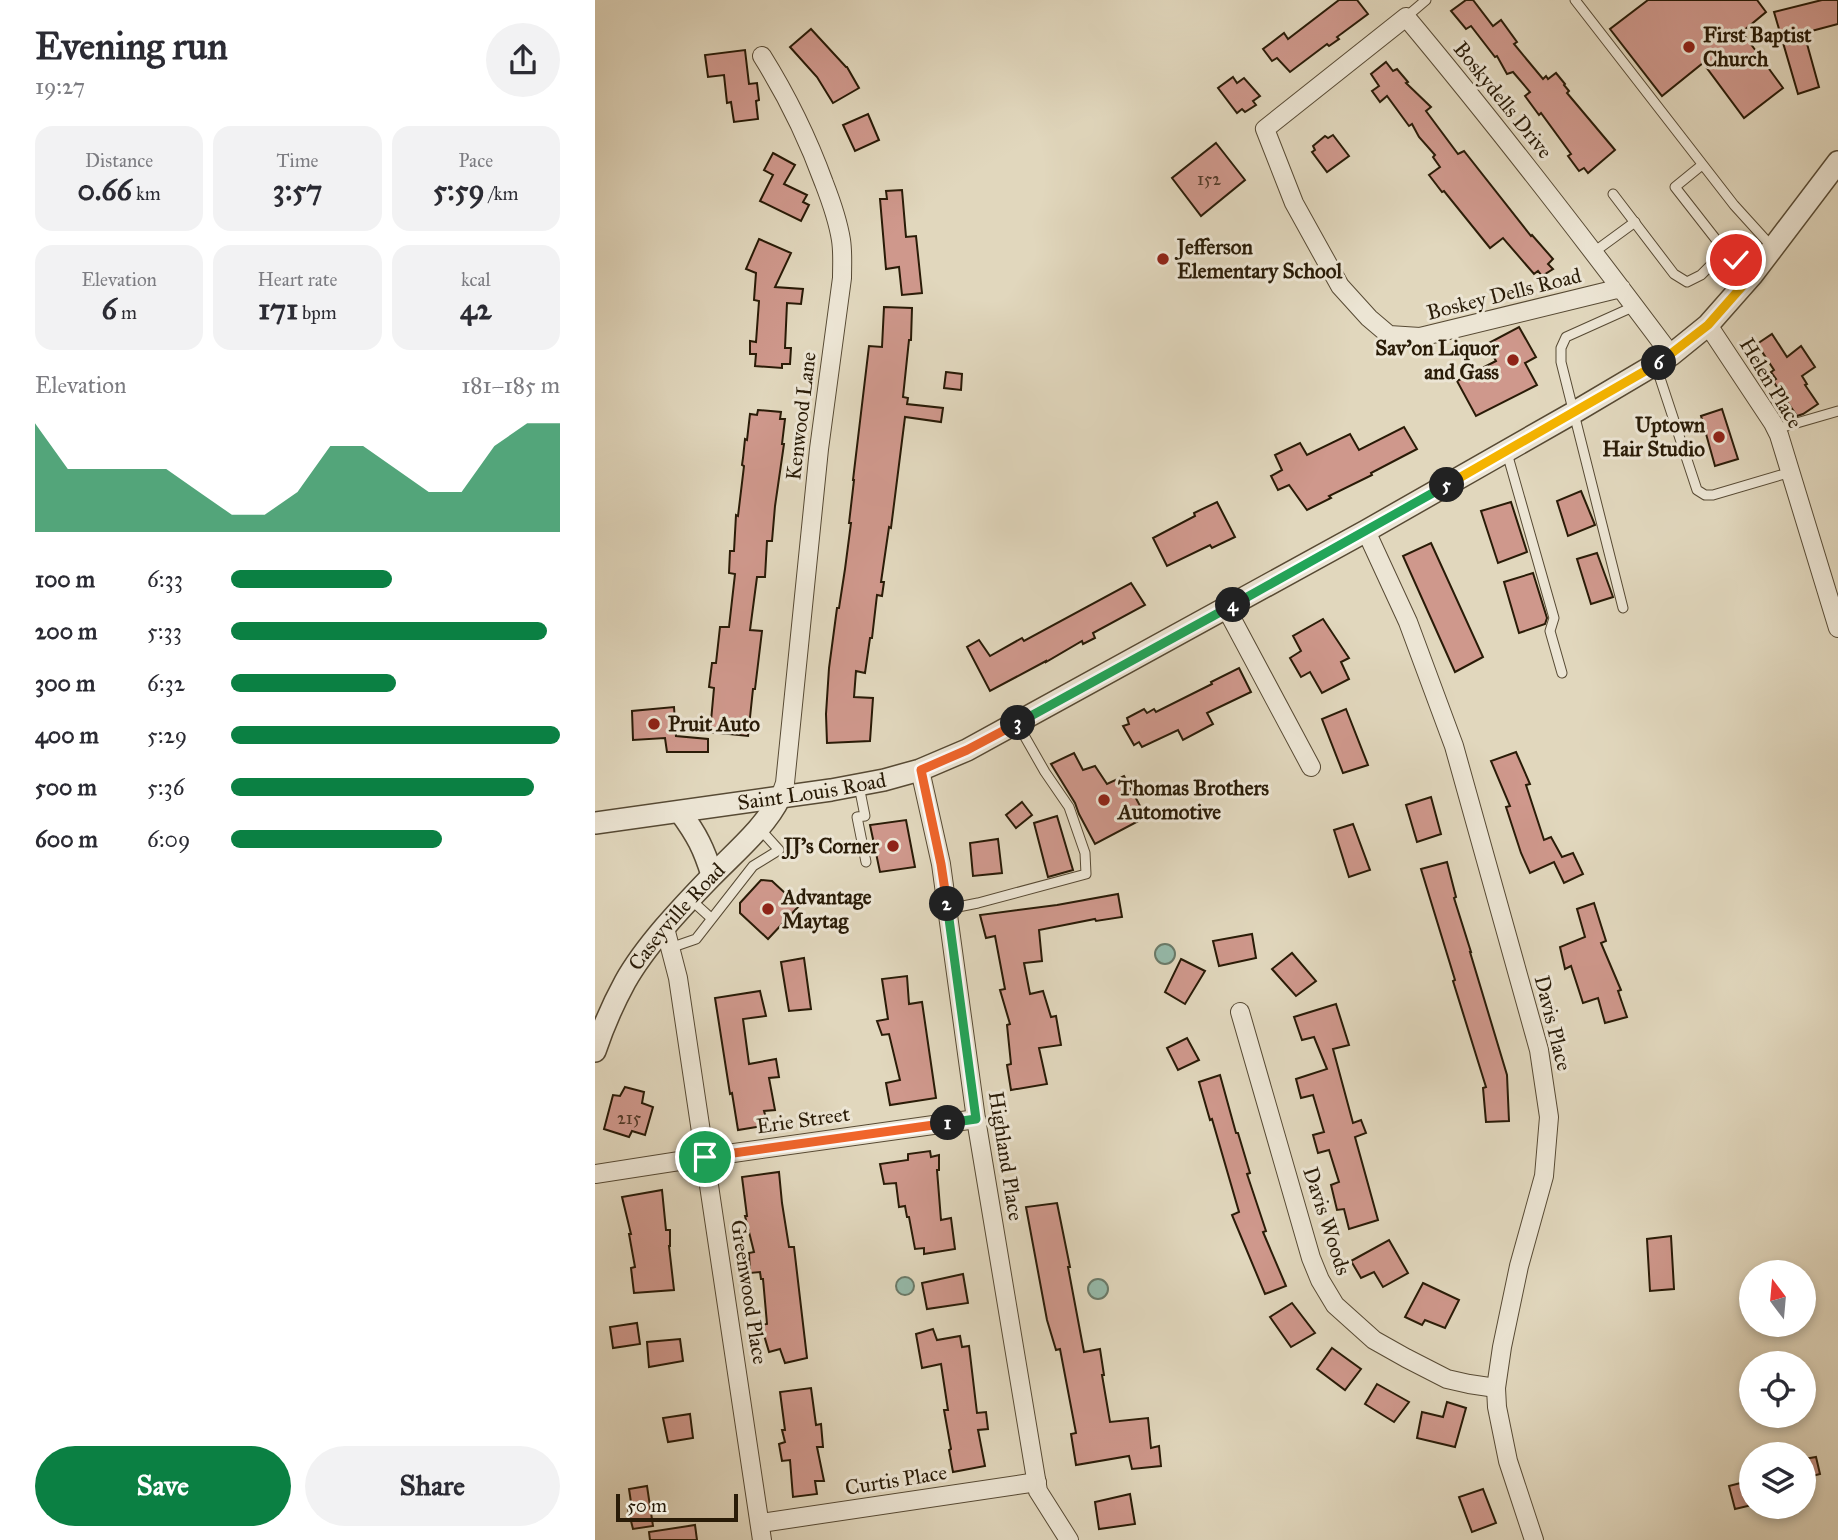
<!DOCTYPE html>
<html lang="en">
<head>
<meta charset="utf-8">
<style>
  body { margin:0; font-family:"IM FELL Great Primer",serif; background:#f2f2f3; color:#2b2b33; height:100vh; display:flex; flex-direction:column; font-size:26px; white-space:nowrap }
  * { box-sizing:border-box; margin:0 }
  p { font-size:23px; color:#7c7c81 }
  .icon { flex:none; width:38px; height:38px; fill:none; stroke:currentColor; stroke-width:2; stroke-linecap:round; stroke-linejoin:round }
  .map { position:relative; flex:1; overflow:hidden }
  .panel { display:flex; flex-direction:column; background:#fff; width:595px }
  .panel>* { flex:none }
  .needle { width:46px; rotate:344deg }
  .controls { position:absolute; left:1144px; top:1260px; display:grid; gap:14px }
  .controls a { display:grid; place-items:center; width:77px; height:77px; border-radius:50%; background:#fff; box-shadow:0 4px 10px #0003; font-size:35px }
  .scale { position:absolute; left:21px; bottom:18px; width:122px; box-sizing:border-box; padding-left:7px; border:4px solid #291b07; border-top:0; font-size:19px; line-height:24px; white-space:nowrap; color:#291b07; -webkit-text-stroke:5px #ece5d4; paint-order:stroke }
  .pin { position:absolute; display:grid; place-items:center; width:60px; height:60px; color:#fff; margin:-30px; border:4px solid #fff; border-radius:50%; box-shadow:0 2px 7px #0007 }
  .km { position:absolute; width:35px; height:35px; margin:-18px; border-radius:50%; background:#222; color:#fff; font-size:19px; line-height:35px; text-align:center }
  .round { display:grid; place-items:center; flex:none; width:74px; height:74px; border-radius:37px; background:#f2f2f3 }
  .overview { display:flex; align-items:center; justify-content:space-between; height:119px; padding:0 35px }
  h1 { font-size:38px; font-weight:800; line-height:52px }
  .stats { display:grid; grid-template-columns:repeat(3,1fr); gap:10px; height:119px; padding:7px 35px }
  .stats div { display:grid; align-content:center; border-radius:18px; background:#f2f2f3; text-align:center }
  .stats b { font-size:30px; font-weight:800 }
  .stats small { font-size:19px; font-weight:400 }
  .stats p { font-size:19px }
  .chart { height:196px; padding:14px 35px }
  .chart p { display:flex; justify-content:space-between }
  .chart svg { width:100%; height:126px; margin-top:7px; fill:#0b8043; opacity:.7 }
  .button { display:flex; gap:14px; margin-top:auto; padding:14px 35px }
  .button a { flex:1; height:80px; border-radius:42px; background:#0b8043; color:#fff; font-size:28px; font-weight:800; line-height:80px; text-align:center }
  .button a+a { background:#f2f2f3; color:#2b2b33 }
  ul { padding:0 35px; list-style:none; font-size:23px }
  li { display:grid; grid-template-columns:112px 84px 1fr; align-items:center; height:52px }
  li i { height:18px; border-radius:9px; background:#0b8043 }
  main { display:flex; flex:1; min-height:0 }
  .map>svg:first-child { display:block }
  .water { fill:#95baaa; stroke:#6a7a69; stroke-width:2 }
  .building { fill:#cf988c; stroke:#291b07; stroke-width:2 }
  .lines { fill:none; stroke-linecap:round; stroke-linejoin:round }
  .service-casing { stroke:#574a34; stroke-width:11 }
  .minor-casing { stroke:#574a34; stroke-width:20 }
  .tertiary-casing { stroke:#574a34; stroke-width:24 }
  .service { stroke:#ece5d4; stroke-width:9 }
  .minor { stroke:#ece5d4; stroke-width:18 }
  .tertiary { stroke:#ece5d4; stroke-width:21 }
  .split-1-casing { stroke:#fff; stroke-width:14 }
  .split-2-casing { stroke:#fff; stroke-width:14 }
  .split-3-casing { stroke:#fff; stroke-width:14 }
  .split-4-casing { stroke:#fff; stroke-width:14 }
  .split-5-casing { stroke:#fff; stroke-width:14 }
  .split-6-casing { stroke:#fff; stroke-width:14 }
  .split-7-casing { stroke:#fff; stroke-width:14 }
  .split-1 { stroke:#f0652b; stroke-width:9 }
  .split-2 { stroke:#22a559; stroke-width:9 }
  .split-3 { stroke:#f0652b; stroke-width:9 }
  .split-4 { stroke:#22a559; stroke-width:9 }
  .split-5 { stroke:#22a559; stroke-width:9 }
  .split-6 { stroke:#f5b400; stroke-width:9 }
  .split-7 { stroke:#f5b400; stroke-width:9 }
  .poi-dot { fill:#8f2418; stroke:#ece5d4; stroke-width:2.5 }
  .labels { text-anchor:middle; stroke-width:6; stroke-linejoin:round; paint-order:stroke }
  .number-label { font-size:18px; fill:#523a28 }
  .poi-label { font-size:21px; font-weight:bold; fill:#291b07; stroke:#ece5d4; text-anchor:start }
  .street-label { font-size:21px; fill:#291b07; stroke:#ece5d4 }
</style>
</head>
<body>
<main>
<section class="panel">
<div class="overview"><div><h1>Evening run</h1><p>19:27</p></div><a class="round"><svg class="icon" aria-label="share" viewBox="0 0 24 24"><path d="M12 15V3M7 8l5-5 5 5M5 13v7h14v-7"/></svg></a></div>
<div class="stats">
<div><p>Distance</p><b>0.66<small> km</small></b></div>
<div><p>Time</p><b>3:57</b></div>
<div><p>Pace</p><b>5:59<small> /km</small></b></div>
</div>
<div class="stats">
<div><p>Elevation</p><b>6<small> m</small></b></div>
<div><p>Heart rate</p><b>171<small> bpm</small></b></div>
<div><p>kcal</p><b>42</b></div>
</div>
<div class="chart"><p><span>Elevation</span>181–185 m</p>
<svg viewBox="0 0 160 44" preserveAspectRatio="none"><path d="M0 44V6L10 22L20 22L30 22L40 22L50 30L60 38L70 38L80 30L90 14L100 14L110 22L120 30L130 30L140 14L150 6L160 6V44z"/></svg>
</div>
<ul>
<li><b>100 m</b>6:33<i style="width:49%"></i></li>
<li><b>200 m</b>5:33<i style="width:96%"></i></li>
<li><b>300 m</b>6:32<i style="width:50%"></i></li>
<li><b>400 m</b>5:29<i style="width:100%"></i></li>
<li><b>500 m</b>5:36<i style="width:92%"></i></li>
<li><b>600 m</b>6:09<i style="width:64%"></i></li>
</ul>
<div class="button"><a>Save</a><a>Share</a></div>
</section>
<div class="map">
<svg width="1243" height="1540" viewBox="0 0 1243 1540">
  <rect width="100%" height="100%" fill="#e1d7bd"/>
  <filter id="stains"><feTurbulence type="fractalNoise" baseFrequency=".00286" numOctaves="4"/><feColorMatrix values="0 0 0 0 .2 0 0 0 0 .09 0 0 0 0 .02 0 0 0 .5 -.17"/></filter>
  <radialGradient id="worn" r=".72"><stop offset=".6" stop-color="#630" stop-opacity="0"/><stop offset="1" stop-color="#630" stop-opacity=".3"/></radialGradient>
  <g class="water">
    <circle cx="570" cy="954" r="10"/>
    <circle cx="310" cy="1286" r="9"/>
    <circle cx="503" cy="1289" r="10"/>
  </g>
  <g class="building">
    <polygon points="744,0 762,0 773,14 742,37 744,39 734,46 732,44 695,72 682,58 677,61 668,49 689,33 693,39"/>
    <polygon points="871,0 878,0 898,26 906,20 922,42 919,44 948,79 951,76 953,79 961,73 970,84 969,85 974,91 972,93 1020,150 993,173 989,168 984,171 973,156 976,154 946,113 944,115 930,96 935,92 918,72 912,74 902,56 900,57 876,26 871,29 856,11"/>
    <polygon points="1053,0 1162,0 1171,12 1147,32 1188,88 1149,118 1108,63 1067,96 1015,29"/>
    <polygon points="1227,0 1243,0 1243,24 1209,33 1224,87 1203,94 1179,12"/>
    <polygon points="216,29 251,67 252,67 264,88 238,103 222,77 195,47"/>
    <polygon points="150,50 154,84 162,83 164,100 161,101 163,119 139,122 136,102 132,103 129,75 113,77 110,55"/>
    <polygon points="791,62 798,71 802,69 813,82 811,83 836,107 831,111 863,154 869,151 936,236 937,235 958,259 953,264 958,269 947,276 943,271 939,274 908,238 895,248 849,191 847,192 834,175 845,167 838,157 840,155 824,137 817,124 814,126 792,96 785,102 777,91 784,86 776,74"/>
    <polygon points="638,77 642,83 649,78 665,96 658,101 661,105 650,112 647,109 642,113 623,88"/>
    <polygon points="273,114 284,140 260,151 248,125"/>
    <polygon points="738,135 754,156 732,172 717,152 720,150 718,146 730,136 733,138"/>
    <polygon points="621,143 650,180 606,216 577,178"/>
    <polygon points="178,153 200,165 189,184 212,195 208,202 214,205 206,221 165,201 178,175 169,170"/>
    <polygon points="307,190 311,237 321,236 327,293 307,295 304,267 291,269 285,199 292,199 291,191"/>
    <polygon points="164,239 196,253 180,287 208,289 206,304 192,303 190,348 196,348 195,364 187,364 187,368 160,366 161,354 155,354 155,341 161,342 164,301 159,300 161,273 151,269"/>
    <polygon points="289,307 317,308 316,340 314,340 308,397 313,398 312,404 348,408 346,422 310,417 296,528 294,527 286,582 289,582 287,596 282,595 277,638 275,638 270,673 261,671 259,697 278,698 275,741 232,743 231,714 234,668 242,608 244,608 250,569 256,523 254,523 259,480 258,480 274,346 287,347"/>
    <polygon points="924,327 941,357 930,363 942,385 881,416 862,381 901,361 892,344"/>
    <polygon points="1177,334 1192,357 1206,346 1220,367 1207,376 1212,384 1210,385 1223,404 1208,414 1202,416 1178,381 1181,379 1176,372 1179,370 1162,344"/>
    <polygon points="351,372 367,374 366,390 349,388"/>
    <polygon points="1127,409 1143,459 1120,466 1106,416"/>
    <polygon points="163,410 186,412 185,419 190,419 187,444 189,444 180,506 177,541 172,541 170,577 162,577 155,630 167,631 160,689 158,689 153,736 115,732 119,688 114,687 117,663 121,663 125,627 134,627 140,574 134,573 135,551 139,551 141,515 143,516 149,466 147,465 148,458 150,439 152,440 155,414 162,415"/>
    <polygon points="809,427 822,449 776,473 777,475 734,496 736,498 712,510 694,485 683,490 676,476 687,470 680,455 705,443 712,455 755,434 764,450"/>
    <polygon points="986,491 1000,525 973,536 962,501"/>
    <polygon points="622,502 640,537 617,548 615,545 572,566 558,538 600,516 599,513"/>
    <polygon points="916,502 932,552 903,563 886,511"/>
    <polygon points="836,543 888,657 860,672 808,556"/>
    <polygon points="1002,553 1018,597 996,604 982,559"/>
    <polygon points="938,573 952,618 950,624 924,633 909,582"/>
    <polygon points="536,583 550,605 498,633 500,638 488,644 487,641 451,662 451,661 395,691 372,647 384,640 395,656 427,638 429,641"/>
    <polygon points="728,619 754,658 746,662 754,679 727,693 715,672 706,677 695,658 706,651 698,636"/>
    <polygon points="644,668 656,692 612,713 618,724 588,740 583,730 547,747 544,742 539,745 528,726 534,724 532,718 549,709 552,713 559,709 561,712 617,684 616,682"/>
    <polygon points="79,707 81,736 113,739 113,752 72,752 70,738 38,740 37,711"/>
    <polygon points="751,709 773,765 748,773 727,719"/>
    <polygon points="921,752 935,784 931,785 949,840 956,837 967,857 978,853 988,874 969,883 959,862 935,873 926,853 911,807 915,806 896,761"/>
    <polygon points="479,753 488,770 500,766 512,784 529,776 551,817 500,844 484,814 480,803 456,764"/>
    <polygon points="836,797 846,834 822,842 811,805"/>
    <polygon points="427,802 437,815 421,828 411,815"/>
    <polygon points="462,816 478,870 453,877 439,823"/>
    <polygon points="311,820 320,867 285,872 275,825"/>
    <polygon points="758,824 775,870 754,877 739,830"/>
    <polygon points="403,839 407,873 378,876 375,843"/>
    <polygon points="852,862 861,897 859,898 876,952 875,952 912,1075 914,1121 891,1122 888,1088 891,1087 858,981 860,980 826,869"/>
    <polygon points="166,880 177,881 204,906 173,939 145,913 145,903"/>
    <polygon points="523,894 527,917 501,921 500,919 444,930 447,961 429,963 435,994 448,991 456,1017 461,1016 466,1045 444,1048 452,1084 416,1090 412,1065 416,1064 412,1025 415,1024 405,990 410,989 400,936 391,938 385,915 462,905"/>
    <polygon points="999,903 1011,941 1006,943 1026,990 1023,991 1032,1017 1010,1023 1003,998 988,1003 976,966 970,969 965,947 990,937 982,909"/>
    <polygon points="657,934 661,958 624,966 618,941"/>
    <polygon points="697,953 721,981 701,996 677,969"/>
    <polygon points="209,958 216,1009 194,1011 186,962"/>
    <polygon points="586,959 610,971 590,1004 570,992"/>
    <polygon points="312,976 314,1004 327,1002 341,1098 295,1105 291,1083 305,1080 294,1034 287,1035 282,1021 293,1019 287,979"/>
    <polygon points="165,991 171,1016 148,1019 154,1064 181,1059 184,1077 174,1078 180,1110 169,1111 173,1125 143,1130 137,1093 135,1094 120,998"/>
    <polygon points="741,1004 754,1045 738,1049 758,1123 766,1120 771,1133 760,1137 783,1220 754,1229 749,1209 742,1210 736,1185 744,1182 734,1150 723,1153 718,1135 729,1132 718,1095 706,1098 701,1079 732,1069 719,1037 707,1040 699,1017"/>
    <polygon points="592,1038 604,1060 583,1070 572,1048"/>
    <polygon points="625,1075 641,1133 643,1133 655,1173 652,1174 671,1231 668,1232 691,1286 670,1294 637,1215 644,1212 617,1119 615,1120 604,1082"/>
    <polygon points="30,1087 49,1092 47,1103 58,1107 50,1135 37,1131 34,1137 9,1129 18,1095 25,1096"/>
    <polygon points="335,1151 336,1157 344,1155 344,1170 342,1170 346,1220 356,1218 360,1249 329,1254 329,1248 320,1249 314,1217 312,1217 310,1206 304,1207 301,1183 289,1184 285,1164 313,1160 313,1154"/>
    <polygon points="184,1172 187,1203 194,1247 199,1247 212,1358 190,1363 185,1349 174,1352 166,1325 172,1324 168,1279 166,1279 165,1272 155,1273 154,1253 159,1252 150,1216 152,1216 147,1177"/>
    <polygon points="67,1190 71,1230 75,1230 75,1246 74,1246 79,1290 39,1293 36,1268 40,1267 34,1234 36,1234 27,1197"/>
    <polygon points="462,1203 475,1267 473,1267 489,1352 505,1349 509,1375 507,1375 515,1422 553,1418 556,1448 564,1446 566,1466 537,1469 534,1456 481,1465 476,1434 481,1433 465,1349 461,1350 452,1320 431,1207"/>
    <polygon points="1076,1236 1079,1289 1055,1291 1052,1239"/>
    <polygon points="794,1240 813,1273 788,1287 779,1272 766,1278 756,1261"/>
    <polygon points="368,1274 373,1303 332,1309 327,1283"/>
    <polygon points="828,1283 864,1300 850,1328 830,1320 827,1325 810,1317"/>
    <polygon points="697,1303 720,1333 696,1347 675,1317"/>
    <polygon points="42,1323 45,1344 18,1348 15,1327"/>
    <polygon points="338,1329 342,1340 365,1336 367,1347 374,1346 382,1413 391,1412 393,1429 383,1430 390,1466 358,1472 354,1450 356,1449 349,1410 353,1410 346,1364 327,1368 321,1334"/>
    <polygon points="85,1339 88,1361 54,1367 52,1342"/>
    <polygon points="737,1348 766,1369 750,1390 722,1369"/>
    <polygon points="782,1384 814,1402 799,1422 770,1404"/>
    <polygon points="216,1388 221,1425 226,1424 228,1447 222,1447 229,1481 220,1481 222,1494 198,1497 195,1460 187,1461 184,1444 190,1442 187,1430 190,1430 185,1392"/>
    <polygon points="852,1402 871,1408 860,1447 822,1438 827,1412 848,1417"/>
    <polygon points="95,1414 98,1438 73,1442 68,1418"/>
    <polygon points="1221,1457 1225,1474 1209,1478 1209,1459"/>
    <polygon points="1157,1480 1157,1505 1140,1509 1134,1486"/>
    <polygon points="52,1486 58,1526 38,1529 33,1509 37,1509 34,1489"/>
    <polygon points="888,1489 901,1523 877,1532 864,1497"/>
    <polygon points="535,1494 540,1524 504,1529 500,1502"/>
    <polygon points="100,1525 102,1540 55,1540 54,1532"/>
  </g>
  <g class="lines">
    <g class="service-casing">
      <g id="service">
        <polyline points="980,0 1139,205 1178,248"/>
        <polyline points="811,17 831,0"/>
        <polyline points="1107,165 1080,187 1130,251 1158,274"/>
        <polyline points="1018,194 1079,274 1092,282 1106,275 1130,251"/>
        <polyline points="999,252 1040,222"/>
        <polyline points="1061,366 1102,490 1110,495 1118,495 1196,472"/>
        <polyline points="1181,429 1243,411"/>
        <polyline points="912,453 959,618 955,631 967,673"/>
        <polyline points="1028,608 966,362 966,348 971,337 1040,306"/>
        <polyline points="264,786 270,816 262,817 271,862"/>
        <polyline points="95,899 116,918"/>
        <polyline points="353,909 383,903 491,874 490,853 474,807 450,772 422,723"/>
        <polyline points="75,948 101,939 158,866 184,850 165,829"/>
      </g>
    </g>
    <g class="minor-casing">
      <g id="minor">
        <path d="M167,56C192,96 213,139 229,183C236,201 243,221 246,240C248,253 247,265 247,278L224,449L190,783L185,797"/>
        <path d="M1026,288L825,337L794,335L774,318L745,286L699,203L670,129L811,17C903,127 990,240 1076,355"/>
        <polyline points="1113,325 1178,423 1184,435 1243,628"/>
        <polyline points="771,531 813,622 859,746 944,1050 954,1117 949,1176 924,1266 907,1347 901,1388 902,1407 913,1461 939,1540"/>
        <polyline points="631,608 716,767"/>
        <polyline points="325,770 346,864 381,1119 443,1491 474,1540"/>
        <polyline points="70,928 83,978 167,1540"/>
        <polyline points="645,1012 716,1258 725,1280 740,1305 779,1340 811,1358 852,1379 874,1384 901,1388"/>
        <polyline points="0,1174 110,1157 381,1119"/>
        <polyline points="166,1523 442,1482"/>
      </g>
    </g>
    <g class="tertiary-casing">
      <g id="tertiary">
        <path d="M85,812C102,835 109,849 117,875"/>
        <path id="s1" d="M0,823L236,790L289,780L325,770L372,750L771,531L978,413L1076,355L1113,325L1158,274L1243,162"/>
        <path id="s2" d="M0,1051C8,1027 18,1004 30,982C50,946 87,907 115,878C138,854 171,827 185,797"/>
      </g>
    </g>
    <use href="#service" class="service"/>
    <use href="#minor" class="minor"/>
    <use href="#tertiary" class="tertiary"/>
  </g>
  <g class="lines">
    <g class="split-1-casing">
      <polyline id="split-1" points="110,1157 353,1123"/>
    </g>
    <g class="split-2-casing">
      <polyline id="split-2" points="352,904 381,1119 353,1123"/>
    </g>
    <g class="split-3-casing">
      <polyline id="split-3" points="352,904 346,864 326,770 372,750 423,723"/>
    </g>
    <g class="split-4-casing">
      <polyline id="split-4" points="423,723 638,605"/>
    </g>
    <g class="split-5-casing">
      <polyline id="split-5" points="638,605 852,485"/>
    </g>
    <g class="split-6-casing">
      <polyline id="split-6" points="852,485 1064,363"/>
    </g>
    <g class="split-7-casing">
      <polyline id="split-7" points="1064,363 1113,325 1158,274 1141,260"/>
    </g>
    <use href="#split-1" class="split-1"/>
    <use href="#split-2" class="split-2"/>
    <use href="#split-3" class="split-3"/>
    <use href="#split-4" class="split-4"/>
    <use href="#split-5" class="split-5"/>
    <use href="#split-6" class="split-6"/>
    <use href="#split-7" class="split-7"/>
  </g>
  <g class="poi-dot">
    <circle cx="1094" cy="47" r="7"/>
    <circle cx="568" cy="259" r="7"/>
    <circle cx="918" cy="360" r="7"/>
    <circle cx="1124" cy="437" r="7"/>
    <circle cx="59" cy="724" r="7"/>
    <circle cx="509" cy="800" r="7"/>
    <circle cx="298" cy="846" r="7"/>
    <circle cx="173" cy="909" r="7"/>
  </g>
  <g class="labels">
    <g class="number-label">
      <text x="614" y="185">152</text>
      <text x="34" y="1124">215</text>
    </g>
    <g class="poi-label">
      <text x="1108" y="42">First Baptist<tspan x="1108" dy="24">Church</tspan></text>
      <text x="582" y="254">Jefferson<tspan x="582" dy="24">Elementary School</tspan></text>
      <text x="904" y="355" text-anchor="end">Sav'on Liquor<tspan x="904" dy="24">and Gass</tspan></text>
      <text x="1110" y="432" text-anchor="end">Uptown<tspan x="1110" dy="24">Hair Studio</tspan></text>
      <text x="73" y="731">Pruit Auto</text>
      <text x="523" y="795">Thomas Brothers<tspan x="523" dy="24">Automotive</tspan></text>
      <text x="284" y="853" text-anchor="end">JJ's Corner</text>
      <text x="187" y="904">Advantage<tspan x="187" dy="24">Maytag</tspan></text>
    </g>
    <g class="street-label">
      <text transform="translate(908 100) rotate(51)" y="7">Boskydells Drive</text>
      <text transform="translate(909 294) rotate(-14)" y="7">Boskey Dells Road</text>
      <text transform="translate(1176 383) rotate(59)" y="7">Helen Place</text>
      <text transform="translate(206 416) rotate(-83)" y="7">Kenwood Lane</text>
      <text dy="7" stroke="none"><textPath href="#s1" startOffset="219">Saint Louis Road</textPath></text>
      <text dy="7" stroke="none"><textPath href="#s2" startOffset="159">Caseyville Road</textPath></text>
      <text transform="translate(958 1023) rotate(76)" y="7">Davis Place</text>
      <text transform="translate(208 1120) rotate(-8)" y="7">Erie Street</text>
      <text transform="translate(411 1156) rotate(81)" y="7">Highland Place</text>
      <text transform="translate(732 1221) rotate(72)" y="7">Davis Woods</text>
      <text transform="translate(154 1292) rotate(81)" y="7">Greenwood Place</text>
      <text transform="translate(301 1480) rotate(-9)" y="7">Curtis Place</text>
    </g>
  </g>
  <rect width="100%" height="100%" filter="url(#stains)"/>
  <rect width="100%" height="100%" fill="url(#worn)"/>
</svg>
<div class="controls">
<a><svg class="needle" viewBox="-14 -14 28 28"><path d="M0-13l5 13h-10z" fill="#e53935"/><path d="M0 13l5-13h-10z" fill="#7c7c81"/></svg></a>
<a><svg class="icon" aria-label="locate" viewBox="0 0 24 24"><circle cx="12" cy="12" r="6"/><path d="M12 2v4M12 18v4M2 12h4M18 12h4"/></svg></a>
<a><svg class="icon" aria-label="layers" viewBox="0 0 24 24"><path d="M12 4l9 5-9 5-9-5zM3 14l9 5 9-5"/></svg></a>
</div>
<div class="scale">50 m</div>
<div class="pin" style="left:110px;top:1157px;background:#1e9e55"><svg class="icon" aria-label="arrive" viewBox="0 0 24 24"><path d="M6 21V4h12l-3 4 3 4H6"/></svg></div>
<div class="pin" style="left:1141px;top:260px;background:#d93025"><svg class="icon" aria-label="check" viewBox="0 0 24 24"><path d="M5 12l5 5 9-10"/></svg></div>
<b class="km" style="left:353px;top:1123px">1</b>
<b class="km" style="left:352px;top:904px">2</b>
<b class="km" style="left:423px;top:723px">3</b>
<b class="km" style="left:638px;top:605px">4</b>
<b class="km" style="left:852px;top:485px">5</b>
<b class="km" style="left:1064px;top:363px">6</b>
</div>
</main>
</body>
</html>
